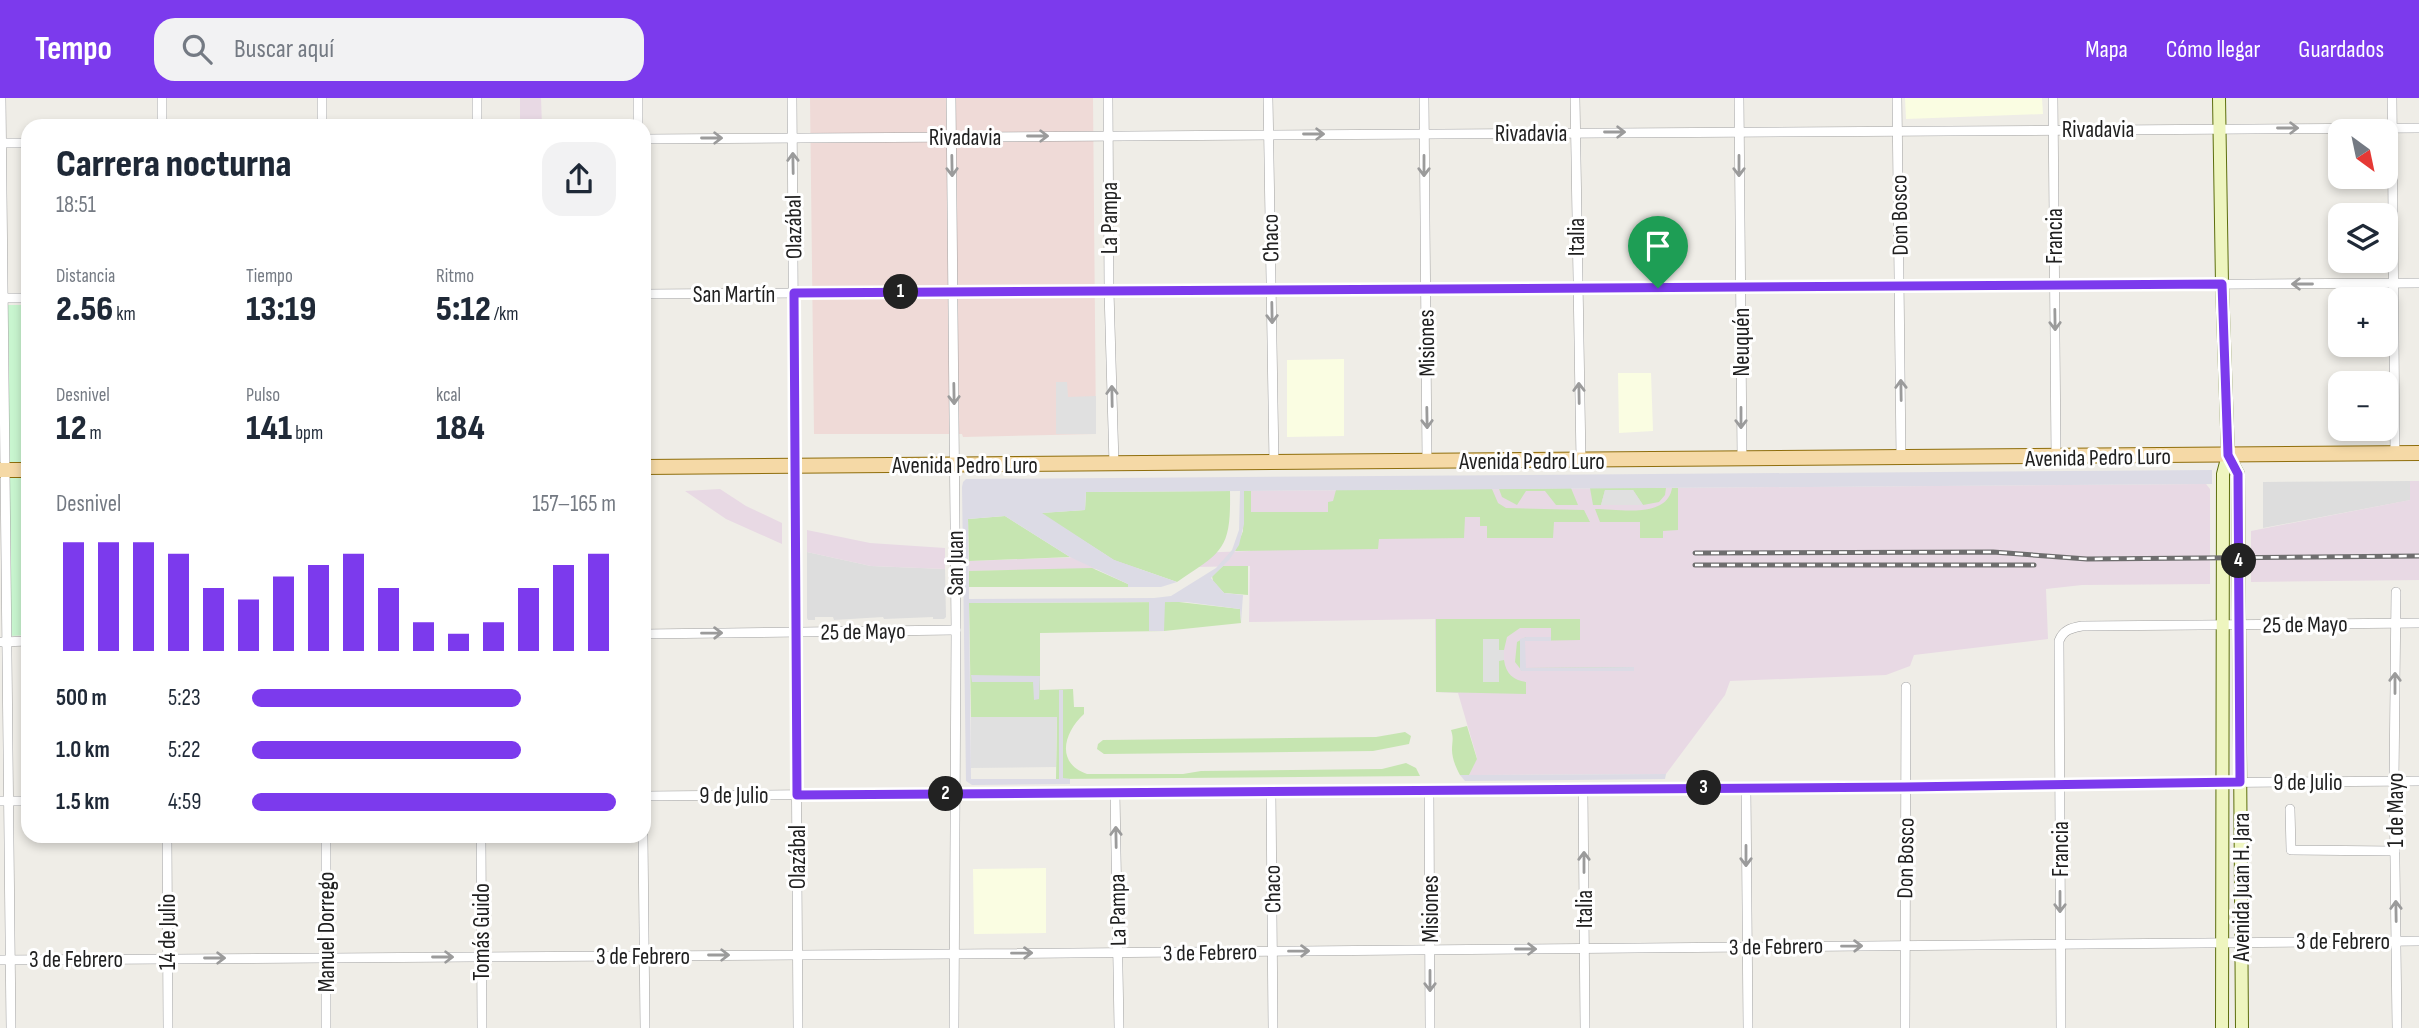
<!DOCTYPE html>
<html lang="es">
<head>
<meta charset="utf-8">
<style>
  body { margin:0; font-family:"Sofia Sans Condensed",sans-serif; background:#f2f2f3; color:#1f2937; height:100vh; display:flex; flex-direction:column; font-size:26px; white-space:nowrap }
  * { box-sizing:border-box; margin:0 }
  p { font-size:23px; color:#747a83 }
  .icon { flex:none; width:38px; height:38px; fill:none; stroke:currentColor; stroke-width:2; stroke-linecap:round; stroke-linejoin:round }
  .map { position:relative; flex:1; overflow:hidden }
  .details { position:absolute; left:21px; top:21px; width:630px; height:724px; display:flex; flex-direction:column; background:#fff; border-radius:21px; box-shadow:0 4px 10px #0003 }
  .details>* { flex:none }
  .needle { width:46px; rotate:147deg }
  .buttons { position:absolute; left:2328px; top:21px; display:grid; gap:14px }
  .buttons a { display:grid; place-items:center; width:70px; height:70px; border-radius:14px; background:#fff; box-shadow:0 4px 10px #0003; font-size:35px }
  .pin { position:absolute; display:grid; place-items:center; width:60px; height:60px; color:#fff; margin:-72px -30px; border-radius:50% 50% 50% 0; rotate:-45deg; box-shadow:0 0 7px #0007 }
  .pin .icon { rotate:45deg }
  .km { position:absolute; width:35px; height:35px; margin:-18px; border-radius:50%; background:#222; color:#fff; font-size:19px; line-height:35px; text-align:center }
  .round { display:grid; place-items:center; flex:none; width:74px; height:74px; border-radius:21px; background:#f2f2f3 }
  .headline { display:flex; align-items:center; justify-content:space-between; height:119px; padding:0 35px }
  h1 { font-size:38px; font-weight:800; line-height:52px }
  .stats { display:grid; grid-template-columns:repeat(3,1fr); gap:10px; height:119px; padding:7px 35px }
  .stats div { display:grid; align-content:center }
  .stats b { font-size:35px; font-weight:800 }
  .stats small { font-size:19px; font-weight:400 }
  .stats p { font-size:19px }
  .chart { height:196px; padding:14px 35px }
  .chart p { display:flex; justify-content:space-between }
  .chart svg { width:100%; height:126px; margin-top:7px; stroke:#7c3aed; stroke-width:6 }
  ul { padding:0 35px; list-style:none; font-size:23px }
  li { display:grid; grid-template-columns:112px 84px 1fr; align-items:center; height:52px }
  li i { height:18px; border-radius:9px; background:#7c3aed }
  header { display:flex; align-items:center; gap:42px; box-sizing:border-box; height:98px; padding:0 35px; background:#7c3aed; color:#fff }
  header strong { font-size:33px }
  nav { display:flex; gap:38px; margin-inline-start:auto; font-size:24px }
  .search { width:490px; height:63px; background:#f2f2f3; display:flex; align-items:center; gap:18px; box-sizing:border-box; padding:0 24px; border-radius:21px; color:#747a83; font-size:26px }
  .map>svg:first-child { display:block }
  .residential { fill:#ddd }
  .commercial { fill:#efdad7 }
  .industrial { fill:#e8d9e4 }
  .education { fill:#fafde2 }
  .grass { fill:#c6e5b1 }
  .park { fill:#c8f5cf }
  .parking { fill:#e0e0e0 }
  .plaza { fill:#dcdbe5; fill-rule:evenodd }
  .lines { fill:none; stroke-linecap:round; stroke-linejoin:round }
  .street-casing { stroke:#a1a1a1; stroke-width:10 }
  .secondary-casing { stroke:#5d6f0e; stroke-width:14 }
  .primary-casing { stroke:#8f6e0c; stroke-width:16 }
  .street { stroke:#fff; stroke-width:9 }
  .secondary { stroke:#eef5bf; stroke-width:12 }
  .primary { stroke:#f5d9a6; stroke-width:14 }
  .rail-casing { stroke:#6e6e6e; stroke-width:5 }
  .rail { stroke:#fff; stroke-width:2.5; stroke-dasharray:8; stroke-linecap:butt }
  .oneway { stroke:#9b9b9b }
  .route-casing { stroke:#fff; stroke-width:14 }
  .route { stroke:#7c3aed; stroke-width:9 }
  .labels { text-anchor:middle; stroke-width:6; stroke-linejoin:round; paint-order:stroke }
  .street-label { font-size:23px; fill:#202020; stroke:#fff }
</style>
</head>
<body>
<header>
<strong>Tempo</strong>
<div class="search"><svg class="icon" aria-label="search" viewBox="0 0 24 24"><circle cx="10" cy="10" r="6"/><path d="M15 15l6 6"/></svg>Buscar aquí</div>
<nav><a>Mapa</a><a>Cómo llegar</a><a>Guardados</a></nav>
</header>
<div class="map">
<svg width="2419" height="930" viewBox="0 0 2419 930">
  <rect width="100%" height="100%" fill="#efede7"/>
  <g class="residential">
    <polygon points="2410,383 2411,402 2263,430 2263,384"/>
    <polygon points="807,454 871,468 945,471 946,519 944,521 933,521 933,519 884,521 883,519 834,522 833,519 815,519 815,522 808,522 807,520"/>
  </g>
  <polygon class="commercial" points="810,0 1093,0 1096,336 963,339 962,336 814,336"/>
  <g class="industrial">
    <polygon points="520,0 541,0 542,28 520,28"/>
    <polygon points="2410,383 2419,383 2419,482 2251,484 2251,433 2410,402"/>
    <polygon points="2206,386 2210,391 2210,486 2082,487 2046,491 2048,541 1914,557 1910,568 1886,577 1730,583 1725,597 1666,676 1469,677 1477,660 1458,595 1436,594 1435,521 1249,524 1250,468 969,473 969,463 1250,453 1251,393"/>
    <polygon points="720,391 746,408 782,425 782,446 726,421 685,393"/>
    <polygon points="807,432 870,445 945,450 945,471 871,468 807,454"/>
  </g>
  <g class="education">
    <polygon points="1905,0 2042,0 2043,16 1906,21"/>
    <polygon points="1344,261 1344,338 1287,339 1287,262"/>
    <polygon points="1618,275 1651,275 1653,333 1619,335"/>
    <polygon points="1046,770 1046,835 974,836 973,771"/>
  </g>
  <g class="grass">
    <polygon points="1571,390 1578,407 1556,407 1545,393 1526,393 1517,407 1502,399 1499,391"/>
    <polygon points="1590,390 1666,390 1665,397 1659,404 1643,407 1633,392 1605,392 1601,407 1593,407"/>
    <path d="M1672,390H1678V432L1663,433V440H1640V424H1600L1595,411C1619,411 1667,421 1672,390Z"/>
    <polygon points="1492,391 1498,405 1506,410 1584,412 1590,424 1554,424 1553,440 1487,440 1487,428 1480,428 1480,419 1465,419 1464,440 1379,441 1378,451 1235,453 1243,433 1244,393 1251,393 1251,414 1328,414 1328,404 1333,403 1336,392"/>
    <path d="M1230,393C1231,452 1223,453 1177,484L1114,462L1040,415L1085,412L1086,394Z"/>
    <polygon points="1005,418 1070,459 969,463 968,421"/>
    <polygon points="1223,468 1248,468 1248,497 1224,495 1213,483 1212,478"/>
    <polygon points="1092,470 1128,486 1129,489 969,489 969,473"/>
    <path d="M1179,504L1240,511L1241,525L1164,533L1040,535V592L1073,591L1074,609H1084V616C1064,634 1055,665 1087,676H1183L1201,673L1382,671L1406,665L1416,670L1420,678L1056,681L1057,619H971L969,505Z"/>
    <path d="M1436,521H1580V542L1525,543V570L1634,569V573H1522L1515,564L1517,544L1526,539H1551V530H1520L1507,539L1504,552H1499L1483,584H1498L1499,562H1504C1506,576 1513,582 1526,584V596L1436,594Z"/>
    <path d="M1467,628L1477,661L1469,677H1460C1456,670 1452,660 1452,652C1452,643 1454,641 1451,632Z"/>
    <polygon points="1405,634 1411,638 1409,646 1373,653 1104,656 1097,651 1098,646 1103,642 1376,639"/>
  </g>
  <polygon class="park" points="8,207 28,207 28,537 11,538"/>
  <g class="parking">
    <polygon points="1056,284 1067,284 1068,299 1096,298 1096,336 1056,336"/>
    <polygon points="1605,392 1633,392 1643,407 1601,407"/>
    <polygon points="1483,541 1499,541 1499,552 1504,552 1504,562 1499,563 1499,584 1483,584"/>
    <polygon points="971,619 1057,619 1056,669 971,670"/>
  </g>
  <g class="plaza">
    <path d="M2212,372V386L1244,393V426L1239,447L1229,462L1211,480L1224,495L1243,497L1241,525L1240,511L1186,504H1165L1164,533H1149V504L969,505L971,681H1059V592H1063V680L1070,681V686L972,687L966,683L962,389L963,384L966,381ZM1240,393L1239,432L1232,452L1216,470L1171,498L1154,500L969,501L968,421L1005,418L1070,459L1128,486V489H1161L1177,484L1114,462L1042,415L1085,412L1086,394Z"/>
    <polygon points="1526,539 1551,539 1551,543 1525,543 1526,570 1634,569 1634,573 1522,573 1520,572 1520,541"/>
    <polygon points="971,577 1040,578 1039,601 1034,602 1033,584 972,584"/>
    <polygon points="1666,676 1665,681 1465,683 1460,677"/>
  </g>
  <g class="lines">
    <g class="street-casing">
      <g id="street">
        <polyline points="1,0 11,930"/>
        <polyline points="162,0 162,28"/>
        <polyline points="322,0 322,28"/>
        <polyline points="477,0 477,28"/>
        <polyline points="638,0 638,28"/>
        <polyline points="792,0 798,930"/>
        <polyline points="951,0 956,532 954,930"/>
        <polyline points="1108,0 1109,193 1114,366"/>
        <polyline points="1268,0 1274,365"/>
        <polyline points="1424,0 1427,364"/>
        <polyline points="1575,0 1581,363"/>
        <polyline points="1739,0 1742,361"/>
        <polyline points="1897,0 1901,360"/>
        <polyline points="2053,0 2056,359"/>
        <polyline points="2392,0 2395,356"/>
        <polyline points="644,41 2419,30"/>
        <polyline points="0,45 28,45"/>
        <polyline points="644,196 2419,185"/>
        <polyline points="0,200 28,200"/>
        <polyline points="2396,494 2394,683 2397,930"/>
        <polyline points="644,536 956,532"/>
        <polyline points="2,544 28,543"/>
        <polyline points="1746,690 1748,930"/>
        <polyline points="1583,691 1585,930"/>
        <polyline points="1429,692 1430,930"/>
        <polyline points="1271,694 1273,930"/>
        <polyline points="1115,695 1119,930"/>
        <polyline points="644,698 2419,683"/>
        <polyline points="0,703 28,703"/>
        <polyline points="2290,711 2291,752 2395,753"/>
        <polyline points="167,738 168,930"/>
        <polyline points="326,738 326,930"/>
        <polyline points="481,738 482,930"/>
        <polyline points="643,738 645,930"/>
        <polyline points="0,862 954,856 2419,843"/>
        <polyline points="1905,930 1906,589"/>
        <path d="M2061,930L2059,543C2063,532 2071,530 2082,528L2419,525"/>
      </g>
    </g>
    <g class="secondary-casing">
      <g id="secondary">
        <polyline points="2219,0 2222,186 2228,357 2223,376 2222,930"/>
        <polyline points="2228,357 2238,376 2242,930"/>
      </g>
    </g>
    <g class="primary-casing">
      <g id="primary">
        <polyline points="644,369 2419,355"/>
        <polyline points="0,372 28,372"/>
      </g>
    </g>
    <use href="#street" class="street"/>
    <use href="#secondary" class="secondary"/>
    <use href="#primary" class="primary"/>
    <g class="rail-casing">
      <g id="rail">
        <polyline points="1695,455 1993,454 2087,461 2419,458"/>
        <polyline points="1695,467 2034,467"/>
      </g>
    </g>
    <use href="#rail" class="rail"/>
  </g>
  <defs><path id="oneway-shaft" d="M-6 0H5M1.5-3L5.5 0L1.5 3" fill="none" stroke-width="1.6" stroke-linecap="round" stroke-linejoin="round" transform="scale(1.75)"/></defs>
  <g class="oneway">
    <use href="#oneway-shaft" transform="translate(2288 30)"/>
    <use href="#oneway-shaft" transform="translate(1615 34)"/>
    <use href="#oneway-shaft" transform="translate(1314 36)"/>
    <use href="#oneway-shaft" transform="translate(1038 38)"/>
    <use href="#oneway-shaft" transform="translate(712 40)"/>
    <use href="#oneway-shaft" transform="translate(793 65) rotate(-91)"/>
    <use href="#oneway-shaft" transform="translate(952 68) rotate(89)"/>
    <use href="#oneway-shaft" transform="translate(1424 68) rotate(90)"/>
    <use href="#oneway-shaft" transform="translate(1739 68) rotate(90)"/>
    <use href="#oneway-shaft" transform="translate(2302 186) rotate(180)"/>
    <use href="#oneway-shaft" transform="translate(1272 215) rotate(89)"/>
    <use href="#oneway-shaft" transform="translate(2055 222) rotate(89)"/>
    <use href="#oneway-shaft" transform="translate(1901 292) rotate(-91)"/>
    <use href="#oneway-shaft" transform="translate(1579 295) rotate(-91)"/>
    <use href="#oneway-shaft" transform="translate(954 296) rotate(89)"/>
    <use href="#oneway-shaft" transform="translate(1112 298) rotate(-91)"/>
    <use href="#oneway-shaft" transform="translate(1427 320) rotate(89)"/>
    <use href="#oneway-shaft" transform="translate(1741 320) rotate(90)"/>
    <use href="#oneway-shaft" transform="translate(712 535) rotate(-1)"/>
    <use href="#oneway-shaft" transform="translate(2395 585) rotate(-90)"/>
    <use href="#oneway-shaft" transform="translate(1116 739) rotate(-91)"/>
    <use href="#oneway-shaft" transform="translate(1746 758) rotate(90)"/>
    <use href="#oneway-shaft" transform="translate(1584 764) rotate(-90)"/>
    <use href="#oneway-shaft" transform="translate(2060 804) rotate(90)"/>
    <use href="#oneway-shaft" transform="translate(2396 813) rotate(-91)"/>
    <use href="#oneway-shaft" transform="translate(1852 848) rotate(-1)"/>
    <use href="#oneway-shaft" transform="translate(1526 851)"/>
    <use href="#oneway-shaft" transform="translate(1299 853) rotate(-1)"/>
    <use href="#oneway-shaft" transform="translate(1022 855) rotate(-1)"/>
    <use href="#oneway-shaft" transform="translate(719 857)"/>
    <use href="#oneway-shaft" transform="translate(443 859)"/>
    <use href="#oneway-shaft" transform="translate(215 860)"/>
    <use href="#oneway-shaft" transform="translate(1430 883) rotate(90)"/>
  </g>
  <g class="lines">
    <g class="route-casing">
      <polygon id="route" points="2222,186 2228,357 2238,376 2240,684 1905,689 797,697 794,195"/>
    </g>
    <use href="#route" class="route"/>
  </g>
  <g class="labels">
    <g class="street-label">
      <text x="2098" y="39">Rivadavia</text>
      <text x="1531" y="43">Rivadavia</text>
      <text x="965" y="47">Rivadavia</text>
      <text transform="translate(1899 117) rotate(-91)" y="8">Don Bosco</text>
      <text transform="translate(1109 120) rotate(-90)" y="8">La Pampa</text>
      <text transform="translate(793 129) rotate(-91)" y="8">Olazábal</text>
      <text transform="translate(2054 138) rotate(-90)" y="8">Francia</text>
      <text transform="translate(1576 139) rotate(-90)" y="8">Italia</text>
      <text transform="translate(1270 140) rotate(-91)" y="8">Chaco</text>
      <text x="734" y="204">San Martín</text>
      <text transform="translate(1741 244) rotate(-90)" y="8">Neuquén</text>
      <text transform="translate(1426 245) rotate(-91)" y="8">Misiones</text>
      <text transform="translate(2098 359) rotate(-1)" y="8">Avenida Pedro Luro</text>
      <text x="1532" y="371">Avenida Pedro Luro</text>
      <text x="965" y="375">Avenida Pedro Luro</text>
      <text transform="translate(955 465) rotate(-90)" y="8">San Juan</text>
      <text transform="translate(2305 526) rotate(-1)" y="8">25 de Mayo</text>
      <text transform="translate(863 533) rotate(-1)" y="8">25 de Mayo</text>
      <text x="2308" y="692">9 de Julio</text>
      <text x="734" y="705">9 de Julio</text>
      <text transform="translate(2395 712) rotate(-90)" y="8">1 de Mayo</text>
      <text transform="translate(2060 751) rotate(-90)" y="8">Francia</text>
      <text transform="translate(797 759) rotate(-90)" y="8">Olazábal</text>
      <text transform="translate(1905 760) rotate(-89)" y="8">Don Bosco</text>
      <text transform="translate(2241 789) rotate(-90)" y="8">Avenida Juan H. Jara</text>
      <text transform="translate(1272 791) rotate(-91)" y="8">Chaco</text>
      <text transform="translate(1430 811) rotate(-90)" y="8">Misiones</text>
      <text transform="translate(1584 811) rotate(-90)" y="8">Italia</text>
      <text transform="translate(1117 812) rotate(-91)" y="8">La Pampa</text>
      <text transform="translate(167 834) rotate(-90)" y="8">14 de Julio</text>
      <text transform="translate(326 834) rotate(-90)" y="8">Manuel Dorrego</text>
      <text transform="translate(481 834) rotate(-90)" y="8">Tomás Guido</text>
      <text x="2343" y="851">3 de Febrero</text>
      <text transform="translate(1776 848) rotate(-1)" y="8">3 de Febrero</text>
      <text transform="translate(1210 854) rotate(-1)" y="8">3 de Febrero</text>
      <text x="643" y="866">3 de Febrero</text>
      <text x="76" y="869">3 de Febrero</text>
    </g>
  </g>
</svg>
<div class="buttons">
<a><svg class="needle" viewBox="-14 -14 28 28"><path d="M0-13l5 13h-10z" fill="#e53935"/><path d="M0 13l5-13h-10z" fill="#747a83"/></svg></a>
<a><svg class="icon" aria-label="layers" viewBox="0 0 24 24"><path d="M12 4l9 5-9 5-9-5zM3 14l9 5 9-5"/></svg></a>
<a>+</a>
<a>−</a>
</div>
<div class="pin" style="left:1658px;top:190px;background:#1e9e55"><svg class="icon" aria-label="arrive" viewBox="0 0 24 24"><path d="M6 21V4h12l-3 4 3 4H6"/></svg></div>
<b class="km" style="left:901px;top:194px">1</b>
<b class="km" style="left:946px;top:696px">2</b>
<b class="km" style="left:1704px;top:690px">3</b>
<b class="km" style="left:2239px;top:463px">4</b>
<section class="details">
<div class="headline"><div><h1>Carrera nocturna</h1><p>18:51</p></div><a class="round"><svg class="icon" aria-label="share" viewBox="0 0 24 24"><path d="M12 15V3M7 8l5-5 5 5M5 13v7h14v-7"/></svg></a></div>
<div class="stats">
<div><p>Distancia</p><b>2.56<small> km</small></b></div>
<div><p>Tiempo</p><b>13:19</b></div>
<div><p>Ritmo</p><b>5:12<small> /km</small></b></div>
</div>
<div class="stats">
<div><p>Desnivel</p><b>12<small> m</small></b></div>
<div><p>Pulso</p><b>141<small> bpm</small></b></div>
<div><p>kcal</p><b>184</b></div>
</div>
<div class="chart"><p><span>Desnivel</span>157–165 m</p>
<svg viewBox="0 0 160 44" preserveAspectRatio="none"><path d="M5 44V6M15 44V6M25 44V6M35 44V10M45 44V22M55 44V26M65 44V18M75 44V14M85 44V10M95 44V22M105 44V34M115 44V38M125 44V34M135 44V22M145 44V14M155 44V10"/></svg>
</div>
<ul>
<li><b>500 m</b>5:23<i style="width:74%"></i></li>
<li><b>1.0 km</b>5:22<i style="width:74%"></i></li>
<li><b>1.5 km</b>4:59<i style="width:100%"></i></li>
</ul>
</section>
</div>
</body>
</html>
